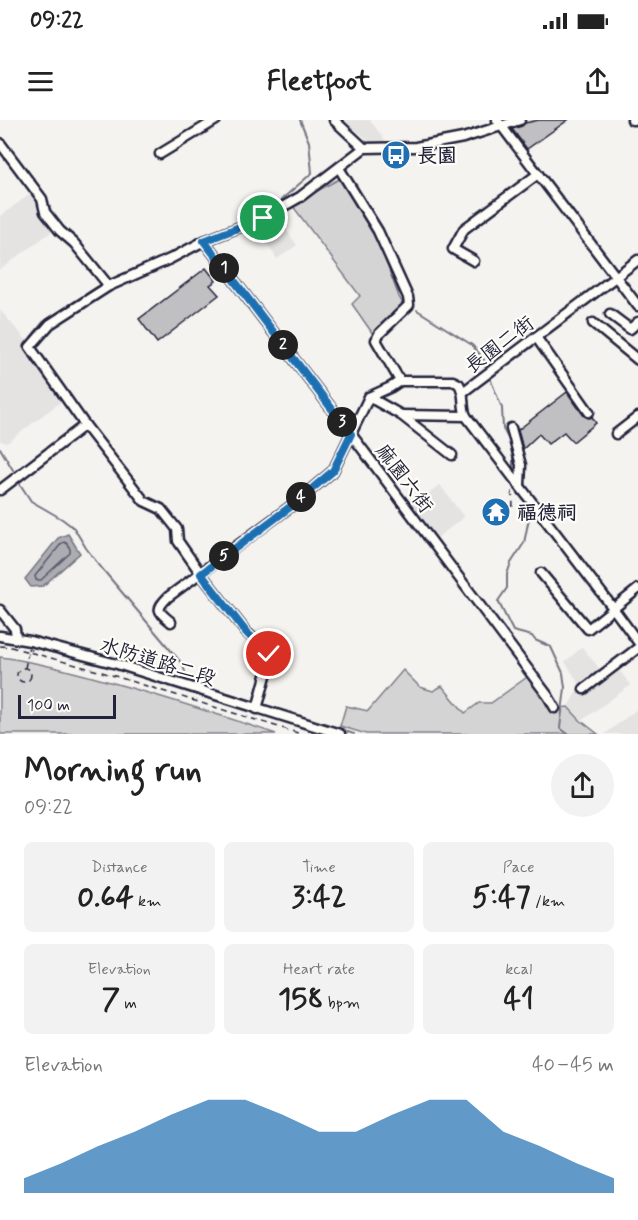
<!DOCTYPE html>
<html lang="en">
<head>
<meta charset="utf-8">
<style>
  body { margin:0; font-family:Mynerve,"LXGW WenKai TC",sans-serif; background:#f2f2f2; color:#222; height:100vh; display:flex; flex-direction:column; font-size:22px; white-space:nowrap }
  * { box-sizing:border-box; margin:0 }
  p { font-size:20px; color:#767676 }
  .icon { flex:none; width:33px; height:33px; fill:none; stroke:currentColor; stroke-width:2; stroke-linecap:round; stroke-linejoin:round }
  .map { position:relative; height:614px; overflow:hidden }
  .details { display:flex; flex-direction:column; background:#fff; flex:1 }
  .details>* { flex:none }
  .scale { position:absolute; left:18px; bottom:15px; width:98px; box-sizing:border-box; padding-left:6px; border:3px solid #22223b; border-top:0; font-size:16px; line-height:21px; white-space:nowrap; color:#22223b; -webkit-text-stroke:4px #fdfcf7; paint-order:stroke }
  .pin { position:absolute; display:grid; place-items:center; width:51px; height:51px; color:#fff; margin:-26px; border:3px solid #fff; border-radius:50%; box-shadow:0 2px 6px #0007 }
  .km { position:absolute; width:30px; height:30px; margin:-15px; border-radius:50%; background:#222; color:#fff; font-size:16px; line-height:30px; text-align:center }
  .round { display:grid; place-items:center; flex:none; width:63px; height:63px; border-radius:32px; background:#f2f2f2 }
  .head { display:flex; align-items:center; justify-content:space-between; height:102px; padding:0 24px }
  h1 { font-size:33px; font-weight:800; line-height:45px }
  .stats { display:grid; grid-template-columns:repeat(3,1fr); gap:9px; height:102px; padding:6px 24px }
  .stats div { display:grid; align-content:center; border-radius:9px; background:#f2f2f2; text-align:center }
  .stats b { font-size:30px; font-weight:800 }
  .stats small { font-size:16px; font-weight:400 }
  .stats p { font-size:16px }
  .chart { height:168px; padding:12px 24px }
  .chart p { display:flex; justify-content:space-between }
  .chart svg { width:100%; height:108px; margin-top:6px; fill:#1f6fb2; opacity:.7 }
  .status { display:flex; justify-content:space-between; align-items:center; height:42px; padding:0 30px; background:#fff; direction:ltr }
  .status svg { height:16px; fill:currentColor }
  header { display:flex; justify-content:space-between; align-items:center; height:78px; padding:0 24px; background:#fff; font-size:27px; font-weight:800 }
  .map>svg:first-child { display:block }
  .built { fill:#e4e3e2 }
  .green { fill:#d5d4d5; stroke:#7c7b88; stroke-width:1.5 }
  .water { fill:#acacb2; stroke:#757582; stroke-width:1.5 }
  .lines { fill:none; stroke-linecap:round; stroke-linejoin:round }
  .shore { stroke:#59596b; stroke-width:1.5 }
  .stream { stroke:#757582; stroke-width:2 }
  .building { fill:#c0bfc2; stroke:#22223b; stroke-width:1.5 }
  .minor-casing { stroke:#22223b; stroke-width:13 }
  .path { stroke:#22223b; stroke-width:1.5; stroke-dasharray:6 4.5; stroke-linecap:butt }
  .minor { stroke:#fdfcf7; stroke-width:8 }
  .route-casing { stroke:#fff; stroke-width:12 }
  .route { stroke:#1f6fb2; stroke-width:8 }
  .labels { text-anchor:middle; stroke-width:4.5; stroke-linejoin:round; paint-order:stroke }
  .poi-label { font-size:20px; font-weight:bold; fill:#22223b; stroke:#fdfcf7; text-anchor:start }
  .street-label { font-size:20px; fill:#22223b; stroke:#fdfcf7 }
</style>
</head>
<body>
<div class="status"><b>09:22</b><svg viewBox="0 0 49 12"><path d="M0 12V9h3v3zM5 12V6h3v6zM10 12V3h3v9zM15 12V0h3v12zM26 1h20v11H26zM47 4h2v5h-2z"/></svg></div>
<header><svg class="icon" aria-label="menu" viewBox="0 0 24 24"><path d="M4 6h16M4 12h16M4 18h16"/></svg>Fleetfoot<svg class="icon" aria-label="share" viewBox="0 0 24 24"><path d="M12 15V3M7 8l5-5 5 5M5 13v7h14v-7"/></svg></header>
<div class="map">
<svg width="638" height="614" viewBox="0 0 638 614">
  <rect width="100%" height="100%" fill="#f4f3ef"/>
  <filter id="ink" filterUnits="userSpaceOnUse"><feTurbulence type="fractalNoise" baseFrequency=".0167" numOctaves="2"/><feDisplacementMap in="SourceGraphic" scale="12" xChannelSelector="R" yChannelSelector="G"/><feConvolveMatrix kernelMatrix="1 2 1 2 8 2 1 2 1" color-interpolation-filters="sRGB"/></filter>
  <g filter="url(#ink)">
    <g class="built">
      <polygon points="343,0 370,0 387,23 374,25"/>
      <polygon points="33,72 59,106 0,150 0,96"/>
      <polygon points="275,94 297,125 277,139 252,102"/>
      <polygon points="0,190 27,221 28,233 64,279 7,323 0,321"/>
      <polygon points="440,365 464,397 434,420 409,388"/>
      <polygon points="582,527 607,558 618,549 631,565 581,601 568,587 580,565 565,542"/>
      <polygon points="637,589 638,590 638,614 605,614"/>
    </g>
    <g class="green">
      <polygon points="339,59 342,59 358,90 376,115 399,177 405,187 376,209 373,214 352,184 360,176 292,85"/>
      <path d="M0,537C39,542 79,553 117,564C171,579 223,596 276,614H0Z"/>
      <polygon points="403,550 420,567 433,571 442,566 465,593 479,583 491,583 530,555 552,589 568,587 580,600 598,614 366,614 340,606 346,586 368,591"/>
    </g>
    <polygon class="water" points="68,414 80,433 43,466 31,467 25,459 58,418"/>
    <g class="lines">
      <path class="shore" d="M64,422C68,423 71,429 70,433L41,460H36L35,456L61,424Z"/>
      <g class="stream">
        <polyline points="339,58 345,65"/>
        <polyline points="279,85 282,79 312,53 309,22 300,0"/>
        <polyline points="182,128 198,118 245,101"/>
        <polyline points="383,132 397,170 404,178"/>
        <polyline points="114,158 172,133"/>
        <polyline points="417,190 472,225 482,237 488,246"/>
        <polyline points="31,217 43,202 97,167"/>
        <polyline points="490,258 502,288 503,309 510,322 513,338 513,350 516,355"/>
        <polyline points="0,328 13,350"/>
        <polyline points="18,361 31,381 62,399 74,408 86,428 99,445 183,545 187,559"/>
        <polyline points="531,388 524,423 511,443 507,454 507,468 498,481 513,511 532,516 535,520 551,527 563,553 565,568 560,608 568,614"/>
        <polyline points="0,512 12,513"/>
        <polyline points="18,514 108,537"/>
        <polyline points="125,542 187,560 354,614"/>
      </g>
    </g>
    <g class="building">
      <polygon points="539,0 568,0 527,29 512,9 522,6 525,3"/>
      <polygon points="206,148 216,161 210,165 219,175 157,223 139,199"/>
      <polygon points="567,272 584,296 589,298 592,297 596,303 573,322 564,312 548,324 539,314 523,329 518,310"/>
    </g>
    <g class="lines">
      <g class="minor-casing">
        <g id="minor">
          <polyline points="334,0 364,28"/>
          <polyline points="497,0 638,186"/>
          <polyline points="632,0 635,0"/>
          <polyline points="0,23 42,79 45,92 60,111 74,123 109,166"/>
          <polyline points="160,34 216,0"/>
          <polyline points="339,48 378,111 408,177 409,185 379,214 376,220 400,261"/>
          <polyline points="204,121 351,314 548,576 555,588"/>
          <polyline points="474,141 453,129 464,109 538,54"/>
          <polyline points="610,194 630,209 638,202"/>
          <polyline points="593,203 638,240"/>
          <polyline points="536,217 589,292"/>
          <polyline points="463,272 638,140"/>
          <polyline points="369,277 401,295 452,335"/>
          <polyline points="401,295 466,296"/>
          <polyline points="511,308 521,345 520,365"/>
          <polyline points="616,314 638,297"/>
          <polyline points="0,370 85,305"/>
          <polyline points="541,453 588,509 638,469"/>
          <polyline points="0,490 15,509 16,518"/>
          <path d="M171,502C158,491 155,490 168,477L294,384L333,351L369,277L391,267L400,261H453L459,264C466,275 461,285 466,296L613,488L638,522"/>
          <polyline points="0,516 30,521 117,544 340,614"/>
          <polyline points="584,569 638,528"/>
          <polyline points="257,589 267,552 269,534 265,529 246,512 201,454 178,421 177,409 161,389 144,381 85,305 30,227 50,204 109,166 170,139 204,121 263,98 300,77 364,28 416,27 463,18 520,0"/>
        </g>
      </g>
      <g class="path">
        <polyline points="501,388 513,386 512,370"/>
        <polyline points="0,526 11,527 105,553 301,614"/>
        <polyline points="29,528 28,529 35,531 35,532"/>
        <polyline points="25,548 28,533"/>
        <circle cx="24" cy="555" r="7"/>
      </g>
      <use href="#minor" class="minor"/>
    </g>
  </g>
  <g class="lines" filter="url(#ink)">
    <g class="route-casing">
      <path id="route" d="M263,98L204,121L351,314L333,351L294,384L201,454L246,512C253,520 263,525 269,534"/>
    </g>
    <use href="#route" class="route"/>
  </g>
  <defs>
    <g id="bus-disc" transform="scale(1.5)"><circle r="9.5" fill="#1f6fb2" stroke="#fdfcf7"/><path d="M-5-6H5V4H4V6H2V4H-2V6H-4V4H-5ZM-3.5-4V0h7V-4ZM-3.5 1.2v1.5H-2V1.2ZM2 1.2v1.5H3.5V1.2Z" fill="#fff"/></g>
    <g id="temple-disc" transform="scale(1.5)"><circle r="9.5" fill="#1f6fb2" stroke="#fdfcf7"/><path d="M0-6L5-2H3V0L6.5 2.5H4V6H1.5V3h-3V6H-4V2.5H-6.5L-3 0V-2H-5Z" fill="#fff"/></g>
  </defs>
  <g fill-rule="evenodd">
    <use href="#bus-disc" x="396" y="35"/>
    <use href="#temple-disc" x="496" y="392"/>
  </g>
  <g class="labels">
    <g class="poi-label">
      <text x="417" y="42">長園</text>
      <text x="517" y="399">福德祠</text>
    </g>
    <g class="street-label">
      <text transform="translate(499 224) rotate(-37)" y="7">長園二街</text>
      <text transform="translate(405 358) rotate(53)" y="7">麻園六街</text>
      <text transform="translate(158 541) rotate(17)" y="7">水防道路二段</text>
    </g>
  </g>
</svg>
<div class="scale">100 m</div>
<div class="pin" style="left:263px;top:98px;background:#1e9e55"><svg class="icon" aria-label="arrive" viewBox="0 0 24 24"><path d="M6 21V4h12l-3 4 3 4H6"/></svg></div>
<div class="pin" style="left:269px;top:534px;background:#d93025"><svg class="icon" aria-label="check" viewBox="0 0 24 24"><path d="M5 12l5 5 9-10"/></svg></div>
<b class="km" style="left:224px;top:148px">1</b>
<b class="km" style="left:283px;top:225px">2</b>
<b class="km" style="left:342px;top:302px">3</b>
<b class="km" style="left:301px;top:377px">4</b>
<b class="km" style="left:224px;top:436px">5</b>
</div>
<section class="details">
<div class="head"><div><h1>Morning run</h1><p>09:22</p></div><a class="round"><svg class="icon" aria-label="share" viewBox="0 0 24 24"><path d="M12 15V3M7 8l5-5 5 5M5 13v7h14v-7"/></svg></a></div>
<div class="stats">
<div><p>Distance</p><b>0.64<small> km</small></b></div>
<div><p>Time</p><b>3:42</b></div>
<div><p>Pace</p><b>5:47<small> /km</small></b></div>
</div>
<div class="stats">
<div><p>Elevation</p><b>7<small> m</small></b></div>
<div><p>Heart rate</p><b>158<small> bpm</small></b></div>
<div><p>kcal</p><b>41</b></div>
</div>
<div class="chart"><p><span>Elevation</span>40–45 m</p>
<svg viewBox="0 0 160 44" preserveAspectRatio="none"><path d="M0 44V38L10 32L20 25L30 19L40 12L50 6L60 6L70 12L80 19L90 19L100 12L110 6L120 6L130 19L140 25L150 32L160 38V44z"/></svg>
</div>
</section>
</body>
</html>
